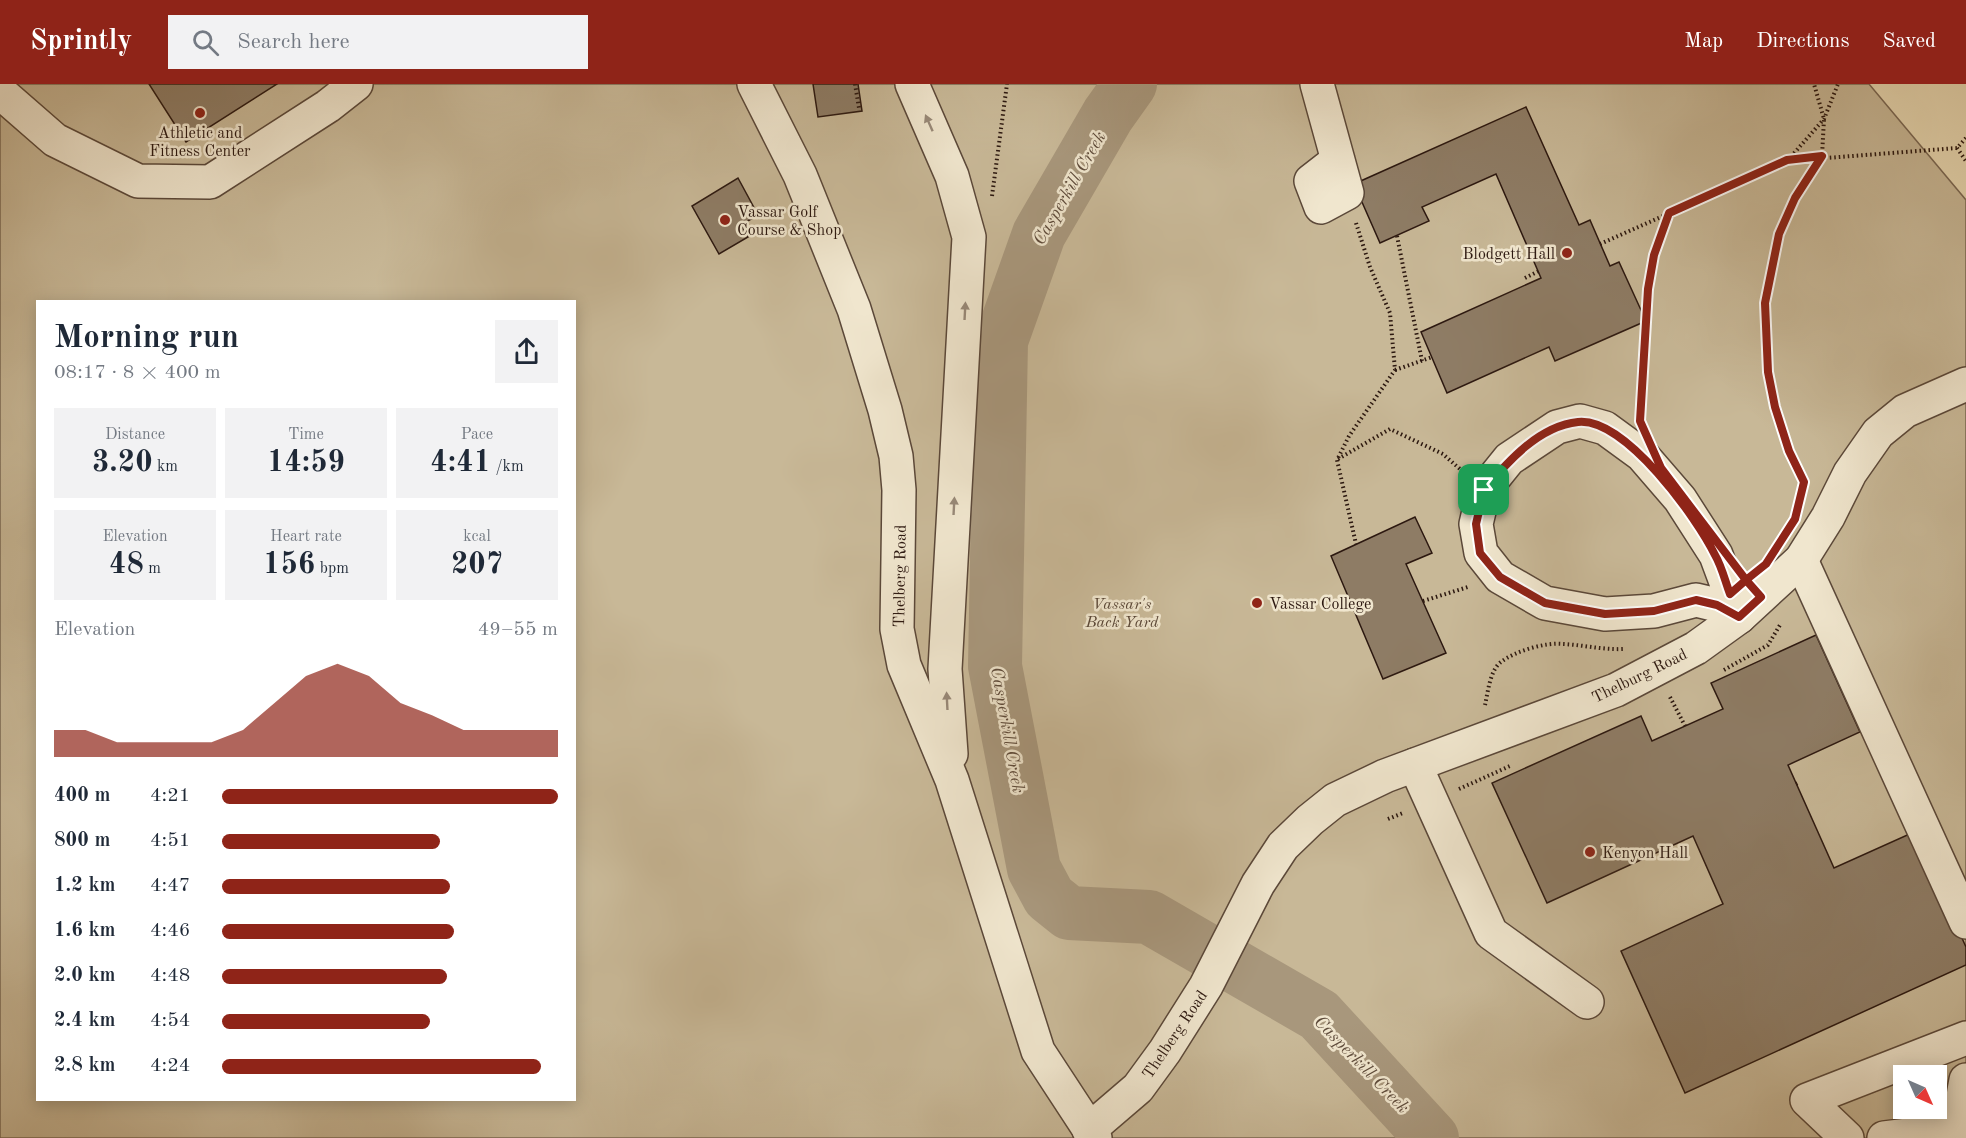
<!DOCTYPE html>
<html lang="en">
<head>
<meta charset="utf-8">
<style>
  body { margin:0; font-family:"Old Standard TT",serif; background:#f2f2f3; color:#1f2937; height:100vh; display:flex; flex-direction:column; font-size:22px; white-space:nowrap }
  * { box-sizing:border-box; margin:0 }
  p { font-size:20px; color:#747a83 }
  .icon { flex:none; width:33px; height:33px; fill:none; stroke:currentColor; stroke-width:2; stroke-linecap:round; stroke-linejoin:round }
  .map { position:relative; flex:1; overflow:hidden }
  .panel { position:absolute; left:36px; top:216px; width:540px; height:801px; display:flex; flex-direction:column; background:#fff; border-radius:0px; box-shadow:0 3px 15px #0003 }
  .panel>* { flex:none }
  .needle { width:39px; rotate:135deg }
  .fabs { position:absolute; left:1893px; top:981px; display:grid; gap:12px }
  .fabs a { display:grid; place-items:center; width:54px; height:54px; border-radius:0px; background:#fff; box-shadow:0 3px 15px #0003; font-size:30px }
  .pin { position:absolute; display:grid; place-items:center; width:51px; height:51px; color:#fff; margin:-26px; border-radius:12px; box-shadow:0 3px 9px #0006 }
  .round { display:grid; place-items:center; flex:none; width:63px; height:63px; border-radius:0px; background:#f2f2f3 }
  .head { display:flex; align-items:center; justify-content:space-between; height:102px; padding:0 18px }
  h1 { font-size:33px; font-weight:700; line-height:45px }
  .stats { display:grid; grid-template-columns:repeat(3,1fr); gap:9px; height:102px; padding:6px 18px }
  .stats div { display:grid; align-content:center; border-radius:0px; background:#f2f2f3; text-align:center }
  .stats b { font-size:30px; font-weight:700 }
  .stats small { font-size:16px; font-weight:400 }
  .stats p { font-size:16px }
  .chart { height:168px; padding:12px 18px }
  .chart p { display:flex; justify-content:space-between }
  .chart svg { width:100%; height:108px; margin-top:6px; fill:#8f2418; opacity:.7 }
  ul { padding:0 18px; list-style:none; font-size:20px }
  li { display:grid; grid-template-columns:96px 72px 1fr; align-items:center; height:45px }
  li i { height:15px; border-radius:8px; background:#8f2418 }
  header { display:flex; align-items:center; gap:36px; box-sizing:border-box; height:84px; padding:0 30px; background:#8f2418; color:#fff }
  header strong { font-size:28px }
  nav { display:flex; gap:33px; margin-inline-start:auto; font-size:21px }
  .search { width:420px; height:54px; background:#f2f2f3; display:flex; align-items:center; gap:15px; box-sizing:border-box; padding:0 21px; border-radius:0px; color:#747a83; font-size:22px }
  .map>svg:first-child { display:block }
  .green { fill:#c8b897; stroke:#7a6854; stroke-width:1.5; fill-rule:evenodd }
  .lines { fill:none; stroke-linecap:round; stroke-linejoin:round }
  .river { stroke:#a8977c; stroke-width:54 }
  .building { fill:#8e7c65; stroke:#2c1810; stroke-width:1.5 }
  .minor-casing { stroke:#5b4839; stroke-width:36 }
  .path { stroke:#2c1810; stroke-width:4; stroke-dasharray:1.5 3; stroke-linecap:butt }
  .minor { stroke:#f0e6ce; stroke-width:33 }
  .oneway { fill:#988978 }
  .route-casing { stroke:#fff; stroke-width:12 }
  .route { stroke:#8f2418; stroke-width:8 }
  .poi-dot { fill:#8f2418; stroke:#f0e6ce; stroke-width:2 }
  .labels { text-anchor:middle; stroke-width:5; stroke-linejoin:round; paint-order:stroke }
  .poi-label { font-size:16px; fill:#2c1810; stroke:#f0e6ce; text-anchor:start }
  .street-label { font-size:16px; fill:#2c1810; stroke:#f0e6ce }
  .park-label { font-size:16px; font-style:italic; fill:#5b4838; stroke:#f0e6ce }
  .water-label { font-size:18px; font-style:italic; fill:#5e4b3b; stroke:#f0e6ce }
</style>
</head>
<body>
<header>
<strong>Sprintly</strong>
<div class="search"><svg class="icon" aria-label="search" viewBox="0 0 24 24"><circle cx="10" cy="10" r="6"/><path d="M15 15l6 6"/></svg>Search here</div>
<nav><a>Map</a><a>Directions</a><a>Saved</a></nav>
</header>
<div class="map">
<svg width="1966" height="1054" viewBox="0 0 1966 1054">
  <rect width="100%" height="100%" fill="#e8d9b3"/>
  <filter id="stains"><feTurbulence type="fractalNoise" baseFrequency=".00333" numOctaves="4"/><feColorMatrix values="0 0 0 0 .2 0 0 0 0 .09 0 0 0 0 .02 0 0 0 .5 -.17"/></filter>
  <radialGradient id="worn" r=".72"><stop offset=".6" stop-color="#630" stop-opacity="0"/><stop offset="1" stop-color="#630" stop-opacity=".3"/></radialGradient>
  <path class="green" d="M0,0H1869L1966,116V1054H0ZM38,218H574V1016H38ZM1904,992H1936V1024H1904Z"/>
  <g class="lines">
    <polyline class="river" points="1130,0 1108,31 1039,150 1001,257 995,582 1034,785 1049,813 1069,829 1149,833 1319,931 1432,1054"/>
  </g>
  <g class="building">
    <polygon points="149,0 277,0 186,58"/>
    <polygon points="813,0 858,0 862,27 818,33"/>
    <polygon points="1526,23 1579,141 1590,136 1610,182 1619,178 1646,237 1555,277 1549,263 1447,309 1421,248 1541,194 1496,90 1422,123 1429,137 1380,159 1354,100"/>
    <polygon points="738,94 758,131 741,141 748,153 719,170 692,122"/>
    <polygon points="1415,433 1432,469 1406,480 1446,569 1383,595 1331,472"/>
    <polygon points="1816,551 1860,648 1788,681 1834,784 1914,748 1966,863 1966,881 1685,1009 1621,867 1723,820 1693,752 1547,819 1492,699 1641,632 1652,657 1723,625 1711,599"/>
  </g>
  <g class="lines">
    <g class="minor-casing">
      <g id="minor">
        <polyline points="754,0 800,91 854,225 885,326 896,372 899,406 897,545 904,581 952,696 1038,967 1095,1054"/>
        <polyline points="912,0 952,92 969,153 945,585 951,670"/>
        <polyline points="1317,0 1347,109 1321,123 1311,97 1338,76"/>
        <polyline points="0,8 55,56 138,97 210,98 328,22 356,0"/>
        <polygon points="1580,337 1605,344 1642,371 1680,415 1716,471 1739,533 1717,521 1696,516 1654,527 1605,530 1545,519 1500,493 1481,469 1476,440 1484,406 1509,375 1557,343"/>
        <polyline points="1801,476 1966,838"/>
        <polyline points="1415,681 1491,849 1587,918"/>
        <polyline points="1089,1046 1138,1004 1165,967 1206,902 1258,800 1283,762 1310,736 1335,716 1385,692 1616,606 1696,564 1739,533 1801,476 1828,433 1850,389 1878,349 1905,327 1966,300"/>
        <polyline points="1847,1054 1807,1016 1966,954"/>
        <polyline points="1884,1054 1957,1045 1966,996"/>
      </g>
    </g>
    <g class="path">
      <polyline points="855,0 859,24"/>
      <polyline points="1957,64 1966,77"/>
      <polyline points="1788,76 1824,35 1838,0"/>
      <polyline points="992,112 1007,0"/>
      <polyline points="1356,139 1370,183 1390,229 1395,286 1349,352 1337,376 1356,460"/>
      <polyline points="1397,152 1422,277"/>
      <polyline points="1600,160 1787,77 1957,64 1966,54"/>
      <polyline points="1525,194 1539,187"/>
      <polyline points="1395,286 1432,273"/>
      <polyline points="1640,329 1648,205 1654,171 1669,129"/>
      <polyline points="1338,375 1390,345 1443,370 1461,386"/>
      <polyline points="1800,414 1804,398 1789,367 1775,323 1768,288 1765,219 1779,150 1795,114 1822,72 1824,35 1814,0"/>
      <polyline points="1423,517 1468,503"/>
      <polyline points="1724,586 1768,561 1780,541"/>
      <polyline points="1670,613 1685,642"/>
      <path d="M1485,621C1488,608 1490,586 1501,578C1515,567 1546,558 1563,560C1584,561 1603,566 1624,565"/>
      <polyline points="1796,700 1800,698"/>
      <polyline points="1459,705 1510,682"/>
      <polyline points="1388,735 1403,729"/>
    </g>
    <use href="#minor" class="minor"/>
  </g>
  <defs><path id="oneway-solid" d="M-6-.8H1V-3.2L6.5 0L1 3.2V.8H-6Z" transform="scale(1.5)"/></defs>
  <g class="oneway">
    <use href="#oneway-solid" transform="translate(929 39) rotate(-114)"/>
    <use href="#oneway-solid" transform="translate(965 227) rotate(-87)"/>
    <use href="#oneway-solid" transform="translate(954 422) rotate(-87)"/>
    <use href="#oneway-solid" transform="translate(947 617) rotate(-93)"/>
  </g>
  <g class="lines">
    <g class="route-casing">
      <path id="route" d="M1484,406L1476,440L1480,469L1500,493L1545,519L1605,530L1654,527L1696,516L1717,521L1739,533L1761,513L1746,496L1766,480L1795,435L1804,398L1789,367L1775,323L1768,288L1765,219L1779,150L1795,114L1822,72L1787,76L1669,129L1654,171L1648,205L1640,337L1661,384L1746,496L1730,510C1725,497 1722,483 1715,471C1697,434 1625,333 1578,338C1539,342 1507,378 1484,406"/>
    </g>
    <use href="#route" class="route"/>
  </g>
  <g class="poi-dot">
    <circle cx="200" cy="29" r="6"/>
    <circle cx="725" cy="136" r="6"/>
    <circle cx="1567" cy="169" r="6"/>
    <circle cx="1257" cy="519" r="6"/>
    <circle cx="1590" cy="768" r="6"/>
  </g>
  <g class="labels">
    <g class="poi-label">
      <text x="200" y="54" text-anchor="middle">Athletic and<tspan x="200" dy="18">Fitness Center</tspan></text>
      <text x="737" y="133">Vassar Golf<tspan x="737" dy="18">Course &amp; Shop</tspan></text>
      <text x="1555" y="175" text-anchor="end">Blodgett Hall</text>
      <text x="1269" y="525">Vassar College</text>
      <text x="1602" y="774">Kenyon Hall</text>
    </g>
    <g class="street-label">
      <text transform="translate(899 492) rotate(-89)" y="6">Thelberg Road</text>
      <text transform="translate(1639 591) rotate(-26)" y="6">Thelburg Road</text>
      <text transform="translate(1174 950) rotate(-56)" y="6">Thelberg Road</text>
    </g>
    <g class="park-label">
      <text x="1122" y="525">Vassar's<tspan x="1122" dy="18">Back Yard</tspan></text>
    </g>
    <g class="water-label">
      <text transform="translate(1069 104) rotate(-60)" y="6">Casperkill Creek</text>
      <text transform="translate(1008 646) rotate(80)" y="6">Casperkill Creek</text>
      <text transform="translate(1362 980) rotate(46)" y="6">Casperkill Creek</text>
    </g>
  </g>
  <rect width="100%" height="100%" filter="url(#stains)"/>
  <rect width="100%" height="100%" fill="url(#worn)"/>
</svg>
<div class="fabs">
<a><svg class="needle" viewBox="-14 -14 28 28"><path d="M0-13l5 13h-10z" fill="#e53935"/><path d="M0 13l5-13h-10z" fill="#747a83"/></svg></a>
</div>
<div class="pin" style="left:1484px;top:406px;background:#1e9e55"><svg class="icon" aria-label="arrive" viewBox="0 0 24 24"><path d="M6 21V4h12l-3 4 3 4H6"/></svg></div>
<section class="panel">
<div class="head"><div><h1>Morning run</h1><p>08:17 · 8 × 400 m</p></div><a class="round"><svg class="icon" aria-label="share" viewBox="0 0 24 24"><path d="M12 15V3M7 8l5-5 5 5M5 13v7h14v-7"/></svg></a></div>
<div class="stats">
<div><p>Distance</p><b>3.20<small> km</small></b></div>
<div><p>Time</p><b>14:59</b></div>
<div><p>Pace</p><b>4:41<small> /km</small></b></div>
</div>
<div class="stats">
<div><p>Elevation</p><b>48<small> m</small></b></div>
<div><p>Heart rate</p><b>156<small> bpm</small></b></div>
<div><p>kcal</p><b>207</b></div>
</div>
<div class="chart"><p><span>Elevation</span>49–55 m</p>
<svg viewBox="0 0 160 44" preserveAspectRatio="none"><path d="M0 44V33L10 33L20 38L30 38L40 38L50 38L60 33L70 22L80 11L90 6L100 11L110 22L120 27L130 33L140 33L150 33L160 33V44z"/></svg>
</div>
<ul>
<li><b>400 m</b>4:21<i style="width:100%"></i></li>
<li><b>800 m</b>4:51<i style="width:65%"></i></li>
<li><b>1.2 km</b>4:47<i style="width:68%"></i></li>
<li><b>1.6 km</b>4:46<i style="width:69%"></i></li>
<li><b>2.0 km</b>4:48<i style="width:67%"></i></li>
<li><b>2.4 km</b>4:54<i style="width:62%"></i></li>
<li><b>2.8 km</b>4:24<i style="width:95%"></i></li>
</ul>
</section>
</div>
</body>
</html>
